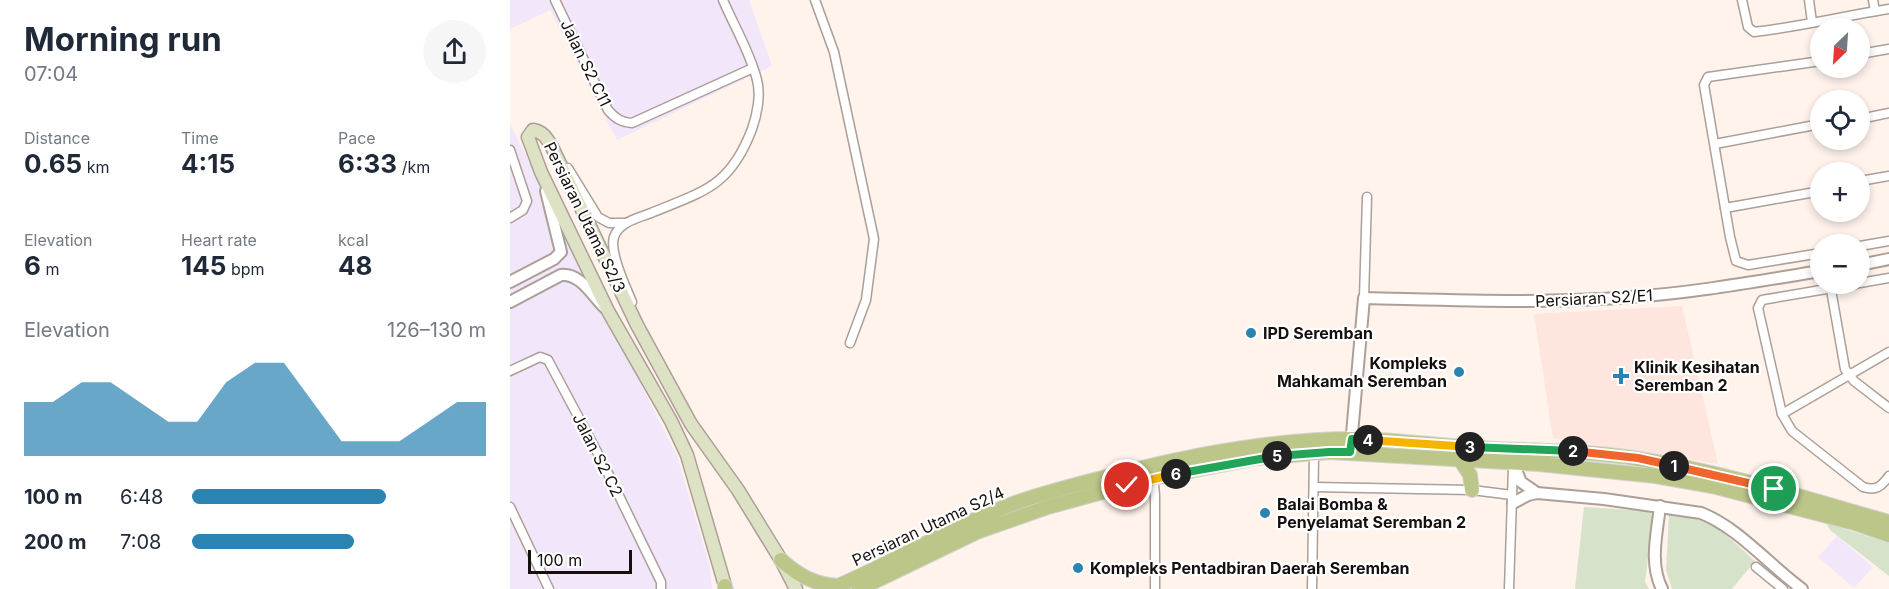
<!DOCTYPE html>
<html lang="en">
<head>
<meta charset="utf-8">
<style>
  body { margin:0; font-family:Inter,sans-serif; background:#f6f6f7; color:#1f2937; height:100vh; display:flex; flex-direction:column; font-size:22px; white-space:nowrap }
  * { box-sizing:border-box; margin:0 }
  p { font-size:20px; color:#747a83 }
  .icon { flex:none; width:33px; height:33px; fill:none; stroke:currentColor; stroke-width:2; stroke-linecap:round; stroke-linejoin:round }
  .map { position:relative; flex:1; overflow:hidden }
  .sheet { display:flex; flex-direction:column; background:#fff; width:510px }
  .sheet>* { flex:none }
  .needle { width:39px; rotate:205deg }
  .controls { position:absolute; left:1300px; top:18px; display:grid; gap:12px }
  .controls a { display:grid; place-items:center; width:60px; height:60px; border-radius:50%; background:#fff; box-shadow:0 3px 9px #0003; font-size:30px }
  .scale { position:absolute; left:18px; bottom:15px; width:104px; box-sizing:border-box; padding-left:6px; border:3px solid #15100e; border-top:0; font-size:16px; line-height:21px; white-space:nowrap; color:#15100e; -webkit-text-stroke:4px #fff; paint-order:stroke }
  .pin { position:absolute; display:grid; place-items:center; width:51px; height:51px; color:#fff; margin:-26px; border:3px solid #fff; border-radius:50%; box-shadow:0 2px 6px #0007 }
  .km { position:absolute; width:30px; height:30px; margin:-15px; border-radius:50%; background:#222; color:#fff; font-size:16px; line-height:30px; text-align:center }
  .round { display:grid; place-items:center; flex:none; width:63px; height:63px; border-radius:32px; background:#f6f6f7 }
  .overview { display:flex; align-items:center; justify-content:space-between; height:102px; padding:0 24px }
  h1 { font-size:33px; font-weight:700; line-height:45px }
  .metrics { display:grid; grid-template-columns:repeat(3,1fr); gap:9px; height:102px; padding:6px 24px }
  .metrics div { display:grid; align-content:center }
  .metrics b { font-size:26px; font-weight:700 }
  .metrics small { font-size:16px; font-weight:400 }
  .metrics p { font-size:16px }
  .chart { height:168px; padding:12px 24px }
  .chart p { display:flex; justify-content:space-between }
  .chart svg { width:100%; height:108px; margin-top:6px; fill:#2a83b1; opacity:.7 }
  ul { padding:0 24px; list-style:none; font-size:20px }
  li { display:grid; grid-template-columns:96px 72px 1fr; align-items:center; height:45px }
  li i { height:15px; border-radius:8px; background:#2a83b1 }
  main { display:flex; flex:1; min-height:0 }
  .map>svg:first-child { display:block }
  .industrial { fill:#f2e6fb }
  .medical { fill:#fee5dd }
  .green { fill:#d6e2c9 }
  .lines { fill:none; stroke-linecap:round; stroke-linejoin:round }
  .minor-casing { stroke:#ac9f97; stroke-width:11 }
  .tertiary-casing { stroke:#ac9f97; stroke-width:14 }
  .secondary-casing { stroke:#ac9f97; stroke-width:15 }
  .primary-casing { stroke:#d5d4d4; stroke-width:16 }
  .minor { stroke:#fff; stroke-width:8 }
  .tertiary { stroke:#fff; stroke-width:10 }
  .secondary { stroke:#dee2c4; stroke-width:12 }
  .primary { stroke:#bcc689; stroke-width:14 }
  .split-1-casing { stroke:#fff; stroke-width:12 }
  .split-2-casing { stroke:#fff; stroke-width:12 }
  .split-3-casing { stroke:#fff; stroke-width:12 }
  .split-4-casing { stroke:#fff; stroke-width:12 }
  .split-5-casing { stroke:#fff; stroke-width:12 }
  .split-6-casing { stroke:#fff; stroke-width:12 }
  .split-7-casing { stroke:#fff; stroke-width:12 }
  .split-1 { stroke:#f0652b; stroke-width:8 }
  .split-2 { stroke:#f0652b; stroke-width:8 }
  .split-3 { stroke:#22a559; stroke-width:8 }
  .split-4 { stroke:#f5b400; stroke-width:8 }
  .split-5 { stroke:#22a559; stroke-width:8 }
  .split-6 { stroke:#22a559; stroke-width:8 }
  .split-7 { stroke:#f5b400; stroke-width:8 }
  .poi-dot { fill:#2a83b1; stroke:#fff; stroke-width:2 }
  .labels { text-anchor:middle; stroke-width:4.5; stroke-linejoin:round; paint-order:stroke }
  .street-label { font-size:16px; fill:#15100e; stroke:#fff }
  .poi-label { font-size:16px; font-weight:bold; fill:#15100e; stroke:#fff; text-anchor:start }
</style>
</head>
<body>
<main>
<section class="sheet">
<div class="overview"><div><h1>Morning run</h1><p>07:04</p></div><a class="round"><svg class="icon" aria-label="share" viewBox="0 0 24 24"><path d="M12 15V3M7 8l5-5 5 5M5 13v7h14v-7"/></svg></a></div>
<div class="metrics">
<div><p>Distance</p><b>0.65<small> km</small></b></div>
<div><p>Time</p><b>4:15</b></div>
<div><p>Pace</p><b>6:33<small> /km</small></b></div>
</div>
<div class="metrics">
<div><p>Elevation</p><b>6<small> m</small></b></div>
<div><p>Heart rate</p><b>145<small> bpm</small></b></div>
<div><p>kcal</p><b>48</b></div>
</div>
<div class="chart"><p><span>Elevation</span>126–130 m</p>
<svg viewBox="0 0 160 44" preserveAspectRatio="none"><path d="M0 44V22L10 22L20 14L30 14L40 22L50 30L60 30L70 14L80 6L90 6L100 22L110 38L120 38L130 38L140 30L150 22L160 22V44z"/></svg>
</div>
<ul>
<li><b>100 m</b>6:48<i style="width:66%"></i></li>
<li><b>200 m</b>7:08<i style="width:55%"></i></li>
</ul>
</section>
<div class="map">
<svg width="1379" height="589" viewBox="0 0 1379 589">
  <rect width="100%" height="100%" fill="#fff3ec"/>
  <g class="industrial">
    <polygon points="0,0 239,0 262,66 107,140 40,10 0,29"/>
    <polygon points="0,124 167,456 200,567 202,589 0,589"/>
    <polygon points="1327,536 1363,567 1344,588 1308,557"/>
  </g>
  <polygon class="medical" points="1172,306 1208,464 1043,438 1024,314"/>
  <g class="green">
    <polygon points="1074,507 1137,511 1142,514 1143,518 1135,582 1139,589 1065,589"/>
    <polygon points="1159,514 1195,521 1205,525 1245,561 1222,589 1162,589 1156,570"/>
    <polygon points="1316,523 1379,543 1379,576 1320,530"/>
  </g>
  <g class="lines">
    <g class="minor-casing">
      <g id="minor">
        <path d="M45,0L98,110C106,119 111,122 122,123L243,68"/>
        <polyline points="305,0 324,52 364,239 356,300 340,343"/>
        <path d="M1232,0L1238,27L1244,32C1289,27 1334,16 1379,9"/>
        <polyline points="1299,0 1302,22"/>
        <polyline points="1363,0 1365,11"/>
        <polyline points="1350,54 1379,49"/>
        <polyline points="1311,61 1198,77 1194,85 1220,237 1226,261 1238,265 1311,253"/>
        <polyline points="1350,119 1379,113"/>
        <polyline points="1205,144 1305,125"/>
        <polyline points="0,150 17,201 13,210 0,218"/>
        <polyline points="58,168 88,217 99,223 115,223"/>
        <polyline points="1350,181 1379,176"/>
        <polyline points="1215,208 1311,191"/>
        <polyline points="1350,246 1379,241"/>
        <polyline points="1350,283 1379,278"/>
        <polyline points="1320,284 1335,369 1344,381 1379,408"/>
        <path d="M1346,284L1252,300L1248,308L1272,414L1282,431L1353,487C1366,491 1371,487 1379,476"/>
        <polyline points="854,298 857,197"/>
        <path d="M122,302C116,287 99,252 104,237C109,222 128,218 141,213C194,191 220,187 242,129C247,115 251,95 247,80C240,52 224,26 213,0"/>
        <polyline points="0,371 30,357 38,360 94,465 151,582 151,589"/>
        <polyline points="1272,414 1379,352"/>
        <polyline points="643,475 645,495 645,589"/>
        <polyline points="804,487 962,490 1002,495"/>
        <polyline points="0,507 39,589"/>
        <polyline points="1246,567 1273,589"/>
        <polyline points="802,589 804,453"/>
        <polyline points="999,589 1003,467"/>
      </g>
    </g>
    <g class="tertiary-casing">
      <g id="tertiary">
        <polyline points="1350,265 1379,259"/>
        <polyline points="0,282 44,259 51,252 36,191"/>
        <path d="M0,302L51,275C70,273 82,295 94,307"/>
        <path d="M841,445L854,298C943,300 1032,304 1120,297C1184,293 1248,281 1311,271"/>
        <polyline points="1003,463 1011,482 1027,493"/>
        <path d="M1003,503L1018,495L1027,493L1094,499L1191,513C1229,528 1259,565 1292,589"/>
        <path d="M1150,506C1147,534 1139,563 1152,589"/>
      </g>
    </g>
    <g class="secondary-casing">
      <path id="secondary" d="M216,589L177,455L161,421L98,311L31,172L18,137L23,130C34,132 37,139 42,147L127,325L181,424L228,490L271,560L286,589"/>
    </g>
    <g class="primary-casing">
      <g id="primary">
        <polyline points="951,461 960,475 962,490"/>
        <path d="M271,560C289,576 304,584 328,586"/>
        <polyline points="215,589 215,586"/>
        <path d="M321,589C383,563 441,527 505,503C536,492 568,484 600,476C679,455 762,439 844,439C892,440 939,447 986,449C1034,451 1081,451 1129,459C1214,472 1297,499 1379,522"/>
        <polyline points="349,589 467,532 538,507 644,478 748,458 819,452 1028,464 1145,476 1202,486 1344,523 1379,535"/>
      </g>
    </g>
    <use href="#minor" class="minor"/>
    <use href="#tertiary" class="tertiary"/>
    <use href="#secondary" class="secondary"/>
    <use href="#primary" class="primary"/>
  </g>
  <g class="lines">
    <g class="split-1-casing">
      <polyline id="split-1" points="1164,466 1264,489"/>
    </g>
    <g class="split-2-casing">
      <polyline id="split-2" points="1063,451 1128,458 1164,466"/>
    </g>
    <g class="split-3-casing">
      <polyline id="split-3" points="960,447 1063,451"/>
    </g>
    <g class="split-4-casing">
      <polyline id="split-4" points="858,440 960,447"/>
    </g>
    <g class="split-5-casing">
      <polyline id="split-5" points="767,456 819,452 840,452 842,439 858,440"/>
    </g>
    <g class="split-6-casing">
      <polyline id="split-6" points="666,474 767,456"/>
    </g>
    <g class="split-7-casing">
      <polyline id="split-7" points="617,485 666,474"/>
    </g>
    <use href="#split-1" class="split-1"/>
    <use href="#split-2" class="split-2"/>
    <use href="#split-3" class="split-3"/>
    <use href="#split-4" class="split-4"/>
    <use href="#split-5" class="split-5"/>
    <use href="#split-6" class="split-6"/>
    <use href="#split-7" class="split-7"/>
  </g>
  <g class="poi-dot">
    <circle cx="741" cy="333" r="6"/>
    <circle cx="949" cy="372" r="6"/>
    <path d="M1108 367h6v6h6v6h-6v6h-6v-6h-6v-6h6z"/>
    <circle cx="755" cy="513" r="6"/>
    <circle cx="568" cy="568" r="6"/>
  </g>
  <g class="labels">
    <g class="street-label">
      <text transform="translate(76 63) rotate(64)" y="6">Jalan S2 C11</text>
      <text transform="translate(75 217) rotate(64)" y="6">Persiaran Utama S2/3</text>
      <text transform="translate(1084 298) rotate(-3)" y="6">Persiaran S2/E1</text>
      <text transform="translate(88 455) rotate(63)" y="6">Jalan S2 C2</text>
      <text transform="translate(418 526) rotate(-25)" y="6">Persiaran Utama S2/4</text>
    </g>
    <g class="poi-label">
      <text x="753" y="339">IPD Seremban</text>
      <text x="937" y="369" text-anchor="end">Kompleks<tspan x="937" dy="18">Mahkamah Seremban</tspan></text>
      <text x="1124" y="373">Klinik Kesihatan<tspan x="1124" dy="18">Seremban 2</tspan></text>
      <text x="767" y="510">Balai Bomba &amp;<tspan x="767" dy="18">Penyelamat Seremban 2</tspan></text>
      <text x="580" y="574">Kompleks Pentadbiran Daerah Seremban</text>
    </g>
  </g>
</svg>
<div class="controls">
<a><svg class="needle" viewBox="-14 -14 28 28"><path d="M0-13l5 13h-10z" fill="#e53935"/><path d="M0 13l5-13h-10z" fill="#747a83"/></svg></a>
<a><svg class="icon" aria-label="locate" viewBox="0 0 24 24"><circle cx="12" cy="12" r="6"/><path d="M12 2v4M12 18v4M2 12h4M18 12h4"/></svg></a>
<a>+</a>
<a>−</a>
</div>
<div class="scale">100 m</div>
<div class="pin" style="left:1264px;top:489px;background:#1e9e55"><svg class="icon" aria-label="arrive" viewBox="0 0 24 24"><path d="M6 21V4h12l-3 4 3 4H6"/></svg></div>
<div class="pin" style="left:617px;top:485px;background:#d93025"><svg class="icon" aria-label="check" viewBox="0 0 24 24"><path d="M5 12l5 5 9-10"/></svg></div>
<b class="km" style="left:1164px;top:466px">1</b>
<b class="km" style="left:1063px;top:451px">2</b>
<b class="km" style="left:960px;top:447px">3</b>
<b class="km" style="left:858px;top:440px">4</b>
<b class="km" style="left:767px;top:456px">5</b>
<b class="km" style="left:666px;top:474px">6</b>
</div>
</main>
</body>
</html>
